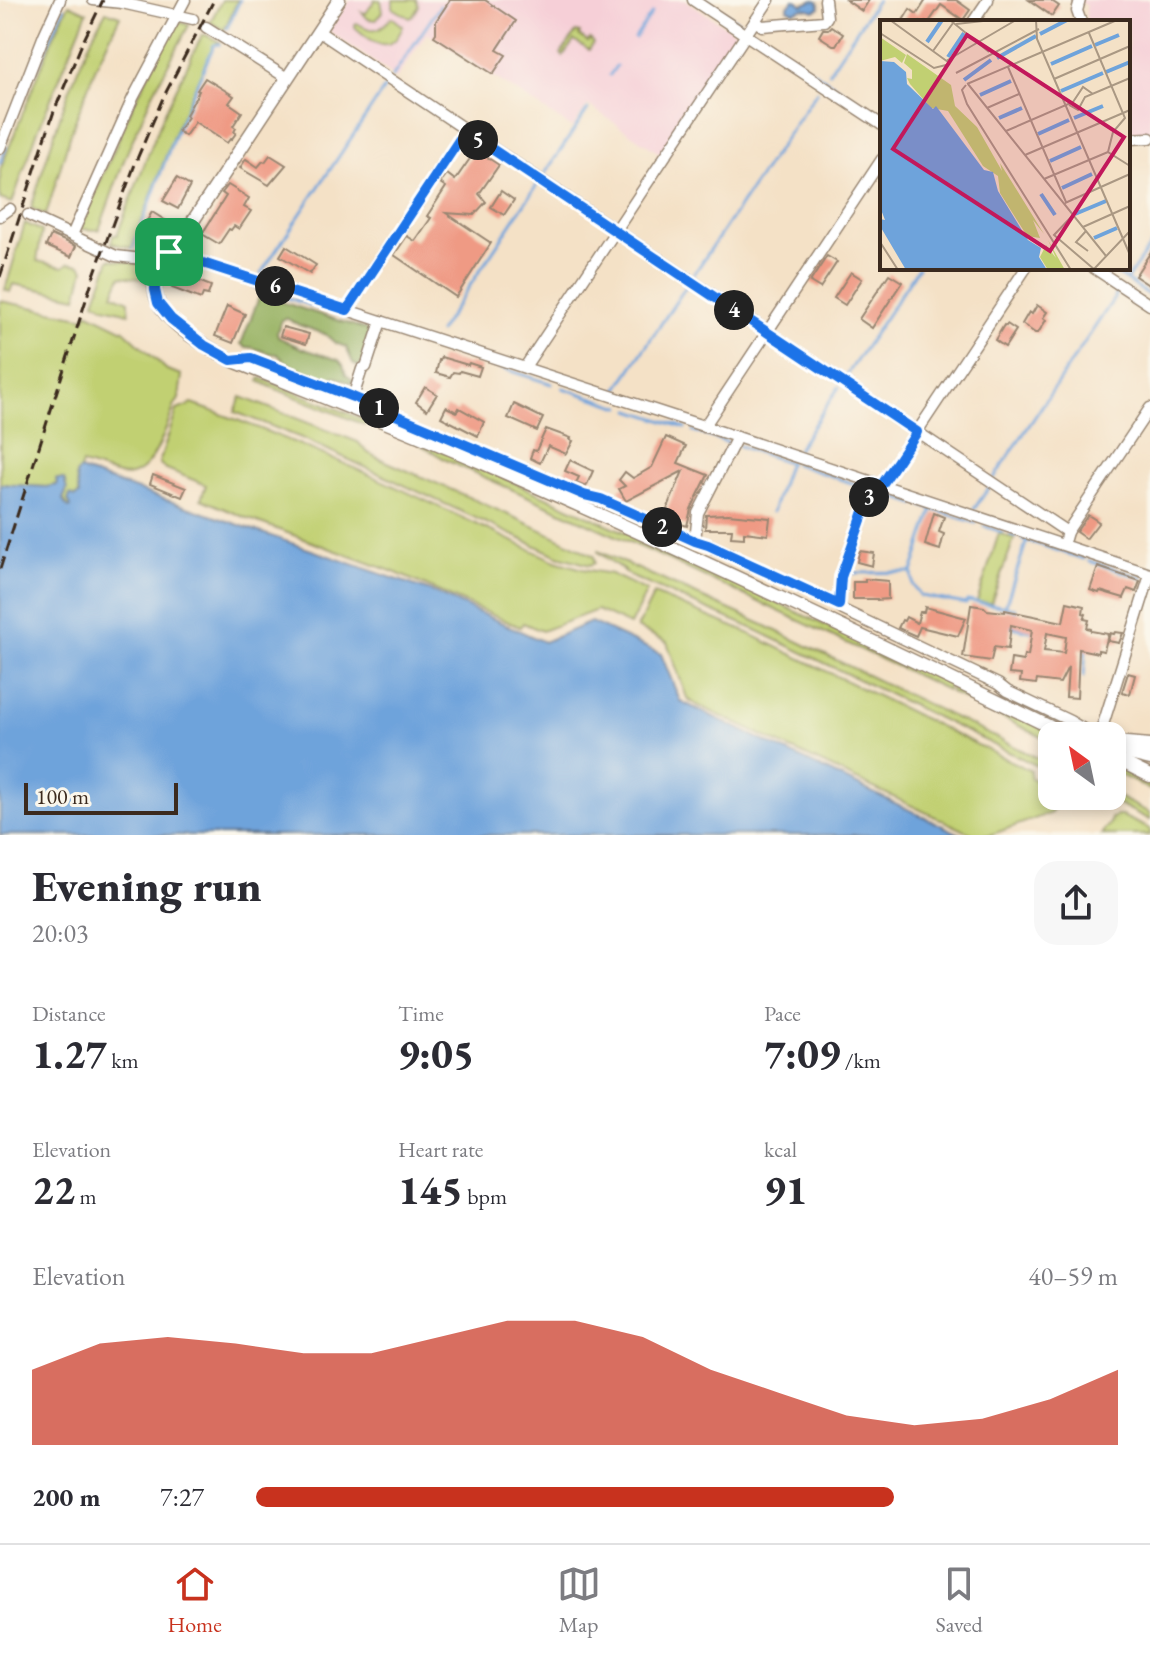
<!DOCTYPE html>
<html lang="en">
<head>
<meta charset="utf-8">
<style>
  body { margin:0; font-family:"EB Garamond",serif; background:#f7f7f7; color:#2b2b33; height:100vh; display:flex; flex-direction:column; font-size:30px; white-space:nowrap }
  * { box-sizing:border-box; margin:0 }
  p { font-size:26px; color:#7c7c81 }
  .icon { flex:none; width:44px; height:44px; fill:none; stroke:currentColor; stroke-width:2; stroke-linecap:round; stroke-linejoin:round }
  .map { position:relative; height:835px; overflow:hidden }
  .side { display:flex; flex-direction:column; background:#fff; flex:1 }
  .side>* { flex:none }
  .needle { width:52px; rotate:327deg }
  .fabs { position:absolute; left:1038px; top:722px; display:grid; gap:16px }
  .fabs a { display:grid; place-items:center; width:88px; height:88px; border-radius:16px; background:#fff; box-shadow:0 4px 12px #0003; font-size:40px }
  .scale { position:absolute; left:24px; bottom:20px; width:154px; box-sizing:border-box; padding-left:8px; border:4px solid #3b2a1e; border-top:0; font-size:22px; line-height:28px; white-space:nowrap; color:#3b2a1e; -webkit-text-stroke:6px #fbf7ec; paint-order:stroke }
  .pin { position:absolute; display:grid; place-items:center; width:68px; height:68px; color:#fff; margin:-34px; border-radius:16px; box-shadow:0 4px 12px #0006 }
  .km { position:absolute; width:40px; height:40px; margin:-20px; border-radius:50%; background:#222; color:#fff; font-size:22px; line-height:40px; text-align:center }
  .round { display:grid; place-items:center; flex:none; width:84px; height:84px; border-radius:24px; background:#f7f7f7 }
  .summary { display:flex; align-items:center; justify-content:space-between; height:136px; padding:0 32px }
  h1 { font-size:44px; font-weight:800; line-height:60px }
  .stats { display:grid; grid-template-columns:repeat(3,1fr); gap:12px; height:136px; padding:8px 32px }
  .stats div { display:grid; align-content:center }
  .stats b { font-size:40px; font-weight:800 }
  .stats small { font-size:22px; font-weight:400 }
  .stats p { font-size:22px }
  .chart { height:224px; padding:16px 32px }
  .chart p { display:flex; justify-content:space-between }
  .chart svg { width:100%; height:144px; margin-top:8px; fill:#c8321e; opacity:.7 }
  ul { padding:0 32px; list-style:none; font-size:26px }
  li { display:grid; grid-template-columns:128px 96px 1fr; align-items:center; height:60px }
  li i { height:20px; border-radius:10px; background:#c8321e }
  .dock { display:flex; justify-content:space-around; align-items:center; height:112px; border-top:2px solid #e1e1e2; background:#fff; font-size:22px; color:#7c7c81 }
  .dock a { display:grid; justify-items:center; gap:4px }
  .dock .current { color:#c8321e }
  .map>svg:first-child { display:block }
  .built { fill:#f6cfd7 }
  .green { fill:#c1d072; stroke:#7e7d48; stroke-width:2 }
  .forest { fill:#98b264; stroke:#6a6e41; stroke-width:2 }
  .water { fill:#6ea3db; stroke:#54667c; stroke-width:2 }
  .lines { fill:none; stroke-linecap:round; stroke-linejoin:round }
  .stream { stroke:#6ea3db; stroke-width:3 }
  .building { fill:#ef9a84; fill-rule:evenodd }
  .minor-casing { stroke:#988672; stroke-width:13 }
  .tertiary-casing { stroke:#988672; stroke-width:15 }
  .minor { stroke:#fff; stroke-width:10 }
  .tertiary { stroke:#fff; stroke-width:12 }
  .rail { stroke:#3b2a1e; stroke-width:3; stroke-dasharray:12 6; stroke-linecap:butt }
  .route-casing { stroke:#fff; stroke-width:16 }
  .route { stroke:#1a73e8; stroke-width:10 }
  .inset-river { fill:none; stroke:#6ea3db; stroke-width:4 }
  .inset-road { fill:none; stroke:#aa9883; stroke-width:2 }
  .view { fill:#c2185b; fill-opacity:0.15; stroke:#c2185b; stroke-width:4 }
  .inset-edge { fill:none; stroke:#3b2a1e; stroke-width:4 }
</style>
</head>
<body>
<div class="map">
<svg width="1150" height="835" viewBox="0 0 1150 835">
  <rect width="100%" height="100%" fill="#fbf7ec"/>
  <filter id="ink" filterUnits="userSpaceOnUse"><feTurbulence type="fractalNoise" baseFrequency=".0125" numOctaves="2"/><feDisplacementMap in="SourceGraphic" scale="16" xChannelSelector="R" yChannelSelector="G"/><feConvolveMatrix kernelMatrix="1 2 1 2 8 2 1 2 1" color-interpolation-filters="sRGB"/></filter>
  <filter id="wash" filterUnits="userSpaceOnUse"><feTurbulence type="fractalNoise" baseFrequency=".006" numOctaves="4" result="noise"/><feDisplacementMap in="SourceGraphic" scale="32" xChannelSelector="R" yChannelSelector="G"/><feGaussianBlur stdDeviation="1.8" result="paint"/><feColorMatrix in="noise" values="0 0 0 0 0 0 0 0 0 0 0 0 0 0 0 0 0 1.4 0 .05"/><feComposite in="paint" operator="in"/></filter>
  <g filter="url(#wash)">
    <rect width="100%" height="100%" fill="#f4e1c6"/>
    <g class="built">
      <polygon points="350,0 685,0 739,35 662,155 588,105 572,128 427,33 396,79 389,72 329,31"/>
      <polygon points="1078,0 1150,0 1150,132 1128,132 1128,22 1086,22 1086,6"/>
    </g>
    <g class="green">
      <polygon points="222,0 238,0 224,30 210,22"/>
      <polygon points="375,0 381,0 383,12 376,20 368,19 362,12 366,13"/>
      <polygon points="393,0 416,0 419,6 413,16 410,18 393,8"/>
      <polygon points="69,4 87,12 38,130 12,203 0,199 0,170 53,38"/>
      <path d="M106,11L120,16L97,64L71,132L46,215L31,208C52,142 71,72 106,11Z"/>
      <path d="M392,17L403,26C392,56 373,44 355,27V24L357,23C373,33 380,31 392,17Z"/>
      <polygon points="176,21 189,25 152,95 126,155 99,230 80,229 134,103"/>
      <polygon points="576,32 580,33 579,36 588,42 590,39 594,43 589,50 574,41 563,56 561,54"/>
      <polygon points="202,35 206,35 220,42 214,45 175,131 132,248 111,243 113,235 117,235 163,116"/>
      <polygon points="25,223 42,231 37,261 63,267 69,263 81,265 84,270 77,297 13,284 10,292 5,290"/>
      <polygon points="110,259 141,264 148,272 148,283 142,279 121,276 113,294 129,301 129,313 105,307 95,301"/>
      <path d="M0,301L86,318L87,312L124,330L167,370L182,375L179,399L175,405C166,427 154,475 125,476C117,476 92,466 82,464L80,470L76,474L79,495L75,497L72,508L69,509L63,499L66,494L65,482L47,487L0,484Z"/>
      <polygon points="261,378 367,421 365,425 271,387 259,381"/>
      <path d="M241,397L358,442L368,453L376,457C449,489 523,519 594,556L595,563L590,565L558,556L304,439L235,412Z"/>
      <path d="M192,404C317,446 436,506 555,561L583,569L611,574L647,591L630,625L597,610L542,631L523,623L520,627L394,572L244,517L201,499L206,485L164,468L159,463L177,410Z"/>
      <polygon points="406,436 452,455 656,546 950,684 947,690 652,552 448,461"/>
      <polygon points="999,533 1014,539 991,603 977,602"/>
      <polygon points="598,551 764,625 1052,765 1052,773 756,630 634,578 598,552"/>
      <polygon points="654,594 748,633 1031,771 1030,777 1052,792 1052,796 1056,796 1056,804 1051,813 990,835 974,835 695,704 687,698 667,642 637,628"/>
      <polygon points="953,685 1058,736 1052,736 1052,742 950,692"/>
      <polygon points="1112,762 1150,781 1150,790 1112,771"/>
      <polygon points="1112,794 1150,813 1150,820 1103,796 1112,796"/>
      <polygon points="1117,816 1122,816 1150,829 1150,835 1101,835 1110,823 1111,818"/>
    </g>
    <path class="forest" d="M260,295L374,332L363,364L361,363L359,367L353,363L346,347L335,343L325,334L299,325L286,318L281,320L277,332L278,337L301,348L339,360L343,365L346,375L354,381L351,383L334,376L326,381C308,372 291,368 277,354C265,354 256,346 245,347L241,344Z"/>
    <g class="water">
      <path d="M793,0L798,1L802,5L814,0L818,1L820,8L814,11C806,7 802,8 794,12L788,9V6Z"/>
      <polygon points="80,470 436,593 544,642 591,622 661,654 680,701 962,835 0,835 0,484 46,487 57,485 56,479 64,479 67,490 63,499 65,504 69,508 71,507 68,500 70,495 75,497 79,495 76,474"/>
    </g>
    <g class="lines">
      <g class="stream">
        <polyline points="706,0 746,27"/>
        <polyline points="227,28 240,0"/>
        <polyline points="752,31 882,117"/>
        <polyline points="635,38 652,13"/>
        <polyline points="829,72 877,0"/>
        <polyline points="34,73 64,8"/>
        <polyline points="610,75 616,66"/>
        <polyline points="392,77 440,6"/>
        <polyline points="0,163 6,147"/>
        <polyline points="542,178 588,109"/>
        <polyline points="133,249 176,131 214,45 220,44"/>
        <polyline points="1108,268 1150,296"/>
        <polyline points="261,273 386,86"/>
        <polyline points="692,277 817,91"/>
        <polyline points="1127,279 1150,246"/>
        <polyline points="254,287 375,326"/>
        <polyline points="383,329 484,362"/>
        <polyline points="439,332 537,185"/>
        <polyline points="492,365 552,384"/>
        <polyline points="845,378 918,268"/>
        <polyline points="563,388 621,407"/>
        <polyline points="617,390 687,285"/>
        <polyline points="631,410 685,428"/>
        <polyline points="693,431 729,443"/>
        <polyline points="739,446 790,463"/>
        <polyline points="797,450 839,387"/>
        <polyline points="795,464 867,488"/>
        <polyline points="994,478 1119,291"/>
        <polyline points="880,492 915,504"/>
        <polyline points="923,506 976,523"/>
        <polyline points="974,509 990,486"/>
        <polyline points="772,512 789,462"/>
        <polyline points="984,526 1002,532"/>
        <polyline points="1011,535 1016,536"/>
        <polyline points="1022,539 1084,559"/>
        <polyline points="1089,561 1143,578"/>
        <polyline points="912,572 913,585 921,596 966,604 967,601 1015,608 1015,613"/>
        <polyline points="847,573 912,572 933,509"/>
        <polyline points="1005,607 1027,540"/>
        <polyline points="1013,624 1013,627 1034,632"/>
        <polyline points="1084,676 1086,648"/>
      </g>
    </g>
    <g id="blocks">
      <g class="building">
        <polygon points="450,0 485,0 516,21 497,50 506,55 493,74 434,36 436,33 436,21"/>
        <polygon points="846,0 869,0 862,11"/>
        <polygon points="926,0 956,0 970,10 963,20 941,5 929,22 902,22 910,9 917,14"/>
        <polygon points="1029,0 1050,0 1059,6 1052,16"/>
        <polygon points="831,26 843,34 836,45 833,45 819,36 823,29 828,29"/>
        <polygon points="205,78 234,96 229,103 242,112 233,126 236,128 234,132 236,133 231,140 230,139 227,143 195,122 185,136 178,131 188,117 186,115 199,91 197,90"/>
        <polygon points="476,150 499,165 479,194 486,202 474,215 446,213 491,243 456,297 394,255 407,236 415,241 431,218 427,216 446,187 440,183 447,174 455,180"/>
        <polygon points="270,155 286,165 269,185 240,168 246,159 258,167 263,161 265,162"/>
        <polygon points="177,178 190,186 178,209 163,201"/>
        <polygon points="228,185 249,198 244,207 251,211 239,229 234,226 231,230 229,229 219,244 202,234 226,196 222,193"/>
        <polygon points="501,191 514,200 504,215 491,207"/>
        <polygon points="152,212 168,222 159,237 143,228"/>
        <polygon points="51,235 76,246 71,257 46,246"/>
        <polygon points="286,246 316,265 310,274 280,256"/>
        <polygon points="1150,253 1150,286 1135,276"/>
        <polygon points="827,256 837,262 820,288 810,282"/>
        <polygon points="851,272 862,279 845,305 834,298"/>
        <polygon points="178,273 211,286 208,295 203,294 201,299 172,288"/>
        <polygon points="889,274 902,282 872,328 859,319"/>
        <polygon points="1037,305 1047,312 1043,318 1046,320 1038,333 1035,333 1022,324 1029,312 1032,314"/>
        <polygon points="227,306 245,314 233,343 215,336"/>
        <polygon points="1007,324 1016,330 1005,347 995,340 1004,325 1006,326"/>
        <polygon points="283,327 309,334 306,344 280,336"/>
        <polygon points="441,357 468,365 469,363 481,367 478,376 460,371 459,373 453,372 450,377 436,373 439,360 440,360"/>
        <polygon points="425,387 437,394 427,410 416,402"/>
        <polygon points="514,404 543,418 537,431 508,418"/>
        <polygon points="446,407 457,412 459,408 484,422 478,436 441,417"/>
        <polygon points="546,429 571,438 570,440 573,441 566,454 548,446 540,463 530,458 533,450 536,451"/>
        <polygon points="666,437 686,446 678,463 708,475 691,509 687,526 681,524 680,525 664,517 683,471 626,501 619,489 625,486 619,480 625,472 633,478 652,467"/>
        <polygon points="570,460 593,471 586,487 576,483 579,477 565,471"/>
        <polygon points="153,475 186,488 182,497 150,484"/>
        <polygon points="934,513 944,517 939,532 944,534 940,550 925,545"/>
        <polygon points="728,514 770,518 768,535 744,532 744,538 731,537 732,529 705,529 706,515"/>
        <polygon points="1088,515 1099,522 1086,539 1076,532"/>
        <polygon points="859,551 874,553 872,566 857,562"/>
        <polygon points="1098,567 1140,581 1136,592 1128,589 1124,598 1100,591 1099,593 1090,590"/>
        <polygon points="865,579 888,581 888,599 877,600 877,599 853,599 853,582 865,582"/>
        <path d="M1067,602L1084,606L1083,613L1086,614L1084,619L1089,620L1087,628L1091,629V631L1108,634L1104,651L1098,650V653L1079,649L1077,698L1066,697L1068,667L1060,683L1037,680L1036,684L1020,682L1021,675L1009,674L1011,659L1023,661L1024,655L1028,656L1032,630L1011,625L1008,649L994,647L991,661L963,657L971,605L984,607L987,610L1005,612V610L1063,622ZM1047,633L1066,637L1064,653L1044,651Z"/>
        <polygon points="925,607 966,618 958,636 920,627 916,636 898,628 902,620 904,621 906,617 917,623 920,612 924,612"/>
        <polygon points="1115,632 1123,633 1119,643 1108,641 1110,633 1114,634"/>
        <polygon points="1128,673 1135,675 1130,694 1122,692"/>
      </g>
    </g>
  </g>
  <g filter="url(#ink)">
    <use href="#blocks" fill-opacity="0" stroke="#988672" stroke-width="2"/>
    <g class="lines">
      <g class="minor-casing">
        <g id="minor">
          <polyline points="93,0 122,3 193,19"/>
          <polyline points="693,0 882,125"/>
          <polyline points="1080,0 1077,11 1081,22"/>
          <polyline points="755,21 762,26 824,21 827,17 825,0"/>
          <polyline points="973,22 988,0"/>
          <polyline points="206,27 287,78"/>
          <polyline points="318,31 1067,532"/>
          <polyline points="1128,139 1150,138"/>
          <polyline points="0,148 44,35 60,0"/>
          <polyline points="28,215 116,256 160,261"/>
          <polyline points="0,216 10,209"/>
          <polyline points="72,235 133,98 185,0"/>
          <polyline points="169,252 737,437 1150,574"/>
          <polyline points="1094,268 1150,305"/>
          <polyline points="347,310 465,131"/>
          <polyline points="233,360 251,358 353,397 584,495 601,499 695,541 708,545 839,605 843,610 998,684 1007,691 1070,721 1095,736"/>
          <polyline points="525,367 769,0"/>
          <polyline points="353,397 362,369 366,367 381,321"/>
          <polyline points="704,427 882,159"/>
          <polyline points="881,486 1026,268"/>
          <polyline points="1065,539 1067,532 1150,408"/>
          <polyline points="695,541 698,513 737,437"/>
          <polyline points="839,605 841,577 874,483"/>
          <polyline points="1108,736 1101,731 1150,575"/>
          <polyline points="1112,739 1115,741 1150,744"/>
          <polyline points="1129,755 1150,760"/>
          <polyline points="1113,757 1116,751 1150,751"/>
        </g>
      </g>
      <g class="tertiary-casing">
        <g id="tertiary">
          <path d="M339,0L183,236C175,245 163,254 159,265C154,277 153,290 158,302C169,326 209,348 231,360C315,394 400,427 483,463C681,549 875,642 1069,736"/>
          <polyline points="1112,757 1150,776"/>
        </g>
      </g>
      <use href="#minor" class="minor"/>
      <use href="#tertiary" class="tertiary"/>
      <g class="rail">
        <polyline points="0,277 53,114 81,46 103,0"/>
        <polyline points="0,569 93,278 114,220 137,159 163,98 214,0"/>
      </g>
    </g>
  </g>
  <g class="lines" filter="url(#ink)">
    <g class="route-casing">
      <polygon id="route" points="465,131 917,432 881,486 874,483 841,577 839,605 708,545 695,541 601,499 584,495 353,397 251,358 231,360 204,345 171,319 158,303 155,290 155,278 160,261 169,252 347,310"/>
    </g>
    <use href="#route" class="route"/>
  </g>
  <g transform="translate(880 20)">
    <rect width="250" height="250" fill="#f4e1c6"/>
    <path d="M0,17L26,35L22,43L15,37L0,41ZM27,34L71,65L75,86L97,107L122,151L120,143L164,214L153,200L160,218L147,216L120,173L118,156L103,146L68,91L51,88L30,64L27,58L32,59V50L24,43ZM6,204L19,214L27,233L35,224L43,233H34L33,243L24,239L26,232L9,216ZM168,220L185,250H168L160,237L166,225L176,238Z" fill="#c1d072"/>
    <path d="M0,41L14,42L26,52L27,64L53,89L56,86L104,150L113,152L118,171L148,220L161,228L159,237L167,250H26L0,206V199L5,200L0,187Z" fill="#6ea3db"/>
    <path class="inset-river" d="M160,14L187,0M47,22L62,0M215,25L239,15M68,37L84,13M117,38L156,16M171,44L212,26M226,52L250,42M84,60L111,40M181,71L223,53M100,75L131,61M119,98L142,88M194,98L223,86M158,114L189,100M170,141L201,127M182,168L212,154M161,174L175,195M195,194L226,181M214,218L237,208"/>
    <path class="inset-road" d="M10,0L68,42M70,0L109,32M156,0L157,19L250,235M76,4L112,0M0,13L54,48L70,44M209,13L245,98L233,112L228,132L250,146M53,31L73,3M66,41L136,0M128,47L186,182M76,53L159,9M174,59L250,26M87,64L237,0M88,64L226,236M86,65L82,70L87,84L191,250M189,85L198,90L205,77L250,58M107,88L139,74M126,111L193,82L203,67L213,74M145,135L250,90M164,159L228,132M185,183L250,154M193,195L174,215L215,250M203,207L250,186M206,211L196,222L208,231M0,222L18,250M214,249L250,211"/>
    <path class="view" d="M87,15L244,117L170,231L13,129Z"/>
    <rect width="250" height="250" class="inset-edge"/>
  </g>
</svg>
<div class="fabs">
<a><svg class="needle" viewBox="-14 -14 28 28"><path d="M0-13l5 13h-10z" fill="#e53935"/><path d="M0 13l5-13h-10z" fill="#7c7c81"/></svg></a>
</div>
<div class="scale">100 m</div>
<div class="pin" style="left:169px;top:252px;background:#1e9e55"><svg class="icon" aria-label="arrive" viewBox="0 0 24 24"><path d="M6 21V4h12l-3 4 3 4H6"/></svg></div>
<b class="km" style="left:379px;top:408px">1</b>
<b class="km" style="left:662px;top:527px">2</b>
<b class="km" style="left:869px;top:497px">3</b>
<b class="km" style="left:734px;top:310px">4</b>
<b class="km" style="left:478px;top:140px">5</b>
<b class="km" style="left:275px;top:286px">6</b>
</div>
<section class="side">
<div class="summary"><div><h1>Evening run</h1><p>20:03</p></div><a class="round"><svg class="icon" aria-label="share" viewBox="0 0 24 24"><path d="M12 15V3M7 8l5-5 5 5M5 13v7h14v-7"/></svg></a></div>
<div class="stats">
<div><p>Distance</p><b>1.27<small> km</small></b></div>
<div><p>Time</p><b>9:05</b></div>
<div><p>Pace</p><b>7:09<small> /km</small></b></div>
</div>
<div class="stats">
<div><p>Elevation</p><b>22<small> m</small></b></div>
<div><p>Heart rate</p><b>145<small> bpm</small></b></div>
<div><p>kcal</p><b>91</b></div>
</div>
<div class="chart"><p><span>Elevation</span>40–59 m</p>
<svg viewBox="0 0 160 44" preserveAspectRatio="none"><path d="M0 44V21L10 13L20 11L30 13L40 16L50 16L60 11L70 6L80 6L90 11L100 21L110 28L120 35L130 38L140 36L150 30L160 21V44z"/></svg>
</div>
<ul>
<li><b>200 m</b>7:27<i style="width:74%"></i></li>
</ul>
</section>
<nav class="dock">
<a class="current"><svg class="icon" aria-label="home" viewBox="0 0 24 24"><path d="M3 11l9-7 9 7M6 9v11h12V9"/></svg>Home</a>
<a><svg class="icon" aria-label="map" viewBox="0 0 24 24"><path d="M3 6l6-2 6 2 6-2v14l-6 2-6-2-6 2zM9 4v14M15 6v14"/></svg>Map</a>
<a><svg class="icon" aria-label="saved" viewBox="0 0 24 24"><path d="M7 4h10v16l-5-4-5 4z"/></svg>Saved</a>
</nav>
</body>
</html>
